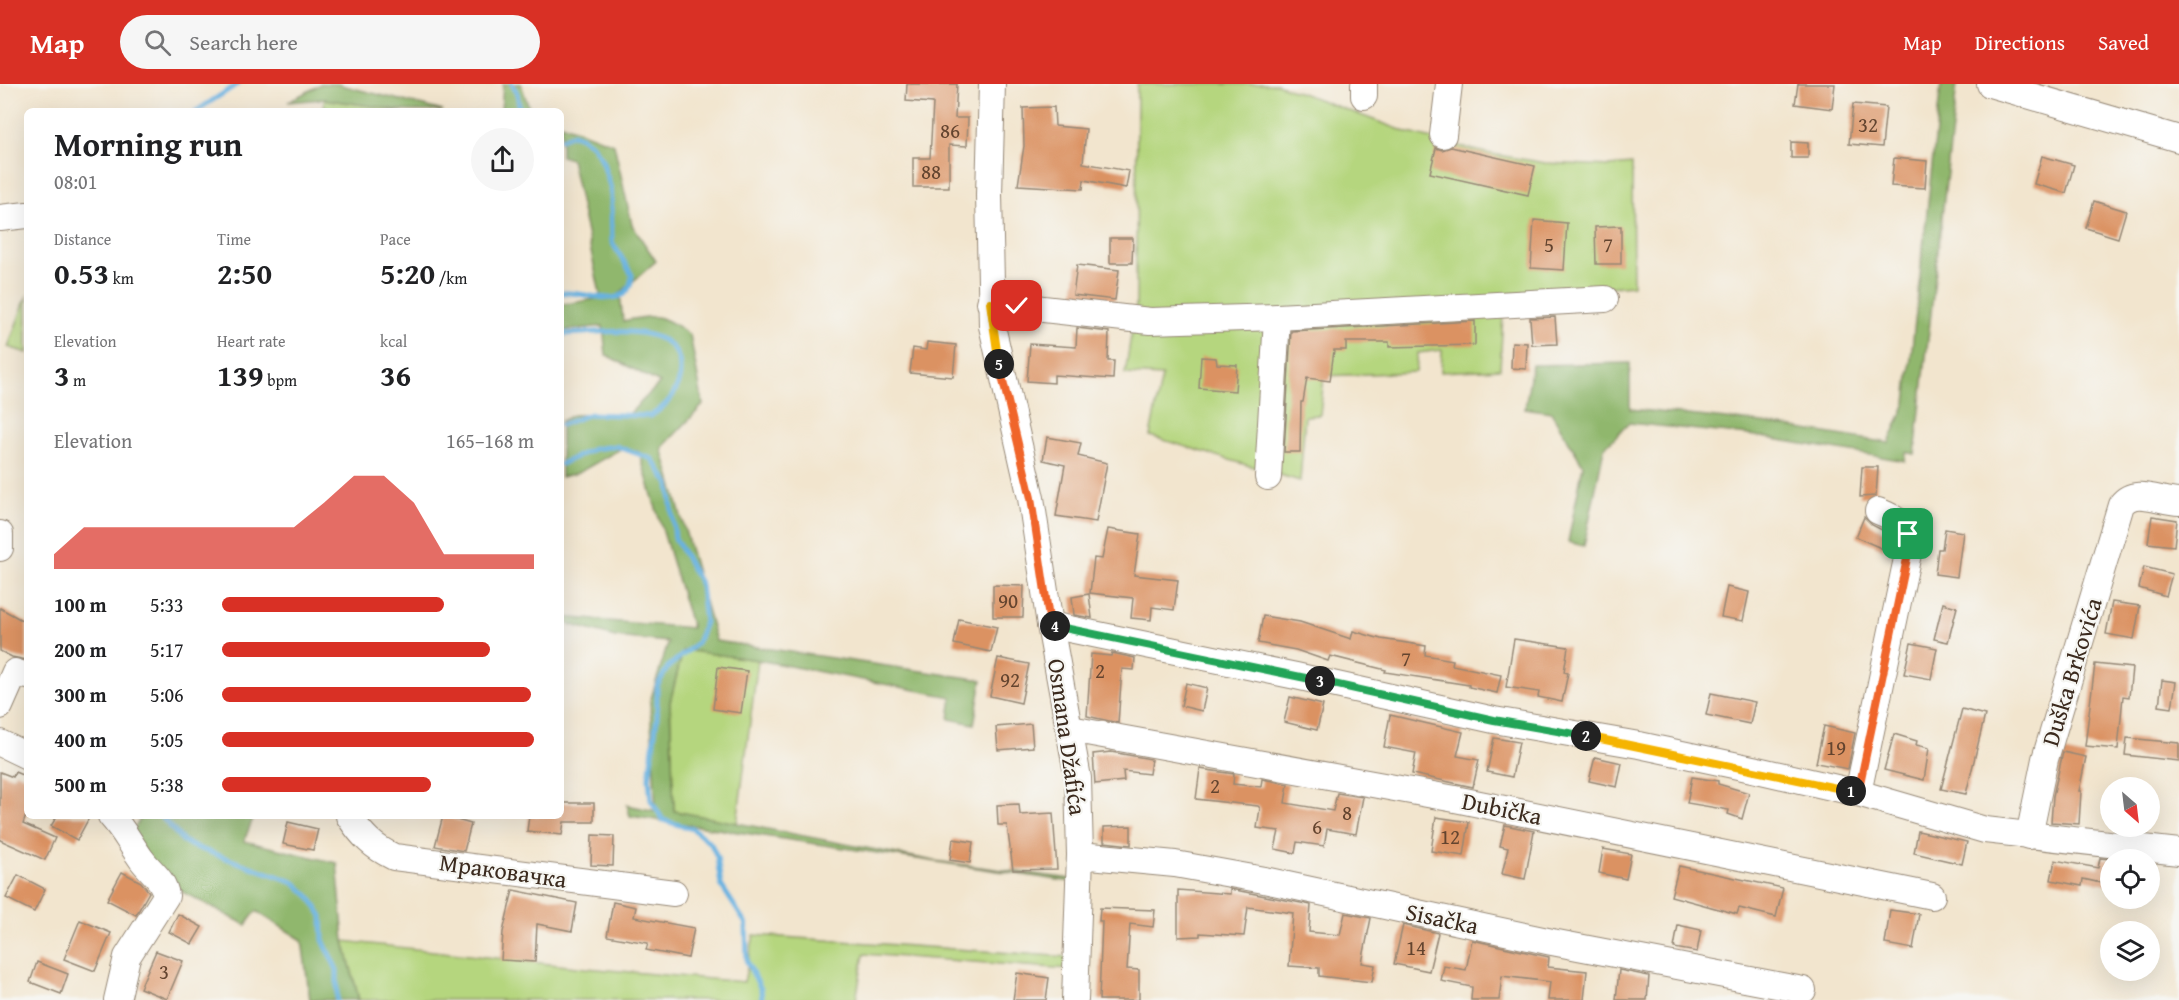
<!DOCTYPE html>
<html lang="en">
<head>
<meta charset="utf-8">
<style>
  body { margin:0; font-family:"Gentium Book Plus",serif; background:#f6f6f6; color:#202124; height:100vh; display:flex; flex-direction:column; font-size:22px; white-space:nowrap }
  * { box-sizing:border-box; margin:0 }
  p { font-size:20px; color:#757577 }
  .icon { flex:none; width:33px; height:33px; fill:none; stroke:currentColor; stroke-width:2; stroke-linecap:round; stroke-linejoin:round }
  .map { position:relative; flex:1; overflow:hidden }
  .drawer { position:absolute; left:24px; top:24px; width:540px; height:711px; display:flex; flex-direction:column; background:#fff; border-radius:9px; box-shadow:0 6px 24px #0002 }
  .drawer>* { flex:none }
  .needle { width:39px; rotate:152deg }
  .controls { position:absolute; left:2100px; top:693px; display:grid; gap:12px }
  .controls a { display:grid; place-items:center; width:60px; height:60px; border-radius:50%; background:#fff; box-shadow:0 6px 24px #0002; font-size:30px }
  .pin { position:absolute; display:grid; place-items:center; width:51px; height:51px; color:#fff; margin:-26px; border-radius:12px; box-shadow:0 3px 9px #0006 }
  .km { position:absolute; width:30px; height:30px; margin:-15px; border-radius:50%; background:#222; color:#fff; font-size:16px; line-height:30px; text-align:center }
  .round { display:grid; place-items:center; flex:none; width:63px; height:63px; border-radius:32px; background:#f6f6f6 }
  .head { display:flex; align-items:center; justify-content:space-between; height:102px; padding:0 30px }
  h1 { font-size:33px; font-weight:600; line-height:45px }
  .metrics { display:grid; grid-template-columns:repeat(3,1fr); gap:9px; height:102px; padding:6px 30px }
  .metrics div { display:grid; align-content:center }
  .metrics b { font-size:30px; font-weight:600 }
  .metrics small { font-size:16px; font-weight:400 }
  .metrics p { font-size:16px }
  .chart { height:168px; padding:12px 30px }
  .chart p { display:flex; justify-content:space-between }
  .chart svg { width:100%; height:108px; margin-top:6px; fill:#d93025; opacity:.7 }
  ul { padding:0 30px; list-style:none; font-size:20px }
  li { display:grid; grid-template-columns:96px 72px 1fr; align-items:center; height:45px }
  li i { height:15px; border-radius:8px; background:#d93025 }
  header { display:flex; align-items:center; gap:36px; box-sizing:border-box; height:84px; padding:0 30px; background:#d93025; color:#fff }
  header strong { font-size:28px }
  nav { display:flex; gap:33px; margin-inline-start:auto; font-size:21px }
  .search { width:420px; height:54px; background:#f6f6f6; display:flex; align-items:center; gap:15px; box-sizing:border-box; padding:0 21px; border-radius:33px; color:#757577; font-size:22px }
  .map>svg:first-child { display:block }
  .green { fill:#b5d67e; stroke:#78804e; stroke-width:1.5 }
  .forest { fill:#90b76d; stroke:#667046; stroke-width:1.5 }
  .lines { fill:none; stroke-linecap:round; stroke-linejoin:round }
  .stream { stroke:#68b2e1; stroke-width:5 }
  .building { fill:#db9262 }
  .minor-casing { stroke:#968876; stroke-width:28 }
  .minor { stroke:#fff; stroke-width:26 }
  .split-1-casing { stroke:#fff; stroke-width:12 }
  .split-2-casing { stroke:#fff; stroke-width:12 }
  .split-3-casing { stroke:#fff; stroke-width:12 }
  .split-4-casing { stroke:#fff; stroke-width:12 }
  .split-5-casing { stroke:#fff; stroke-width:12 }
  .split-6-casing { stroke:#fff; stroke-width:12 }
  .split-1 { stroke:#f0652b; stroke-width:8 }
  .split-2 { stroke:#f5b400; stroke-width:8 }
  .split-3 { stroke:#22a559; stroke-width:8 }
  .split-4 { stroke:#22a559; stroke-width:8 }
  .split-5 { stroke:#f0652b; stroke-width:8 }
  .split-6 { stroke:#f5b400; stroke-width:8 }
  .labels { text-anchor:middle; stroke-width:4.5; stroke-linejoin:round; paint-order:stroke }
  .number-label { font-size:21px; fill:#63442f }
  .street-label { font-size:24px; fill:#3b2a1e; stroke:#f6f6f2 }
</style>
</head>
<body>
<header>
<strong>Map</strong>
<div class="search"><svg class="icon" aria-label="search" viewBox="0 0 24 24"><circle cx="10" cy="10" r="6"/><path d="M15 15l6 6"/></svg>Search here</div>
<nav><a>Map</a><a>Directions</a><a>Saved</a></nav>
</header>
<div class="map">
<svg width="2179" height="916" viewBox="0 0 2179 916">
  <rect width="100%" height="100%" fill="#f6f6f2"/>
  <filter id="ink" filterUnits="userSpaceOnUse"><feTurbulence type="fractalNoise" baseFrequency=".0167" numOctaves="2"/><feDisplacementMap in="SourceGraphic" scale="12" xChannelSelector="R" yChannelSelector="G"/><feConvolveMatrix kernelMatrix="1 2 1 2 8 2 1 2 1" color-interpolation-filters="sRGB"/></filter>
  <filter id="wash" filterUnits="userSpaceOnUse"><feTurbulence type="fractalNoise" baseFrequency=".008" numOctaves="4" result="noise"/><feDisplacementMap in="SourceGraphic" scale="24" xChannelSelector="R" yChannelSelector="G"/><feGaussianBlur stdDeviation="1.35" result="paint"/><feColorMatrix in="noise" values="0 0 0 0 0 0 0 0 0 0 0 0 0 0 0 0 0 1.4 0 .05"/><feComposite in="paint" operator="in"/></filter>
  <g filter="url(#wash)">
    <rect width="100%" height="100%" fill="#f2e5ce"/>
    <g class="green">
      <polygon points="1137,0 1277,0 1409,49 1486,69 1545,79 1609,82 1632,80 1633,201 1504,211 1500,285 1441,288 1442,266 1418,269 1416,288 1324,292 1320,331 1305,332 1300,397 1150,352 1162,292 1125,290 1136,220"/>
      <polygon points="324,15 405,27 325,27"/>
      <polygon points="27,211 27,269 8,263"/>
      <polygon points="683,565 758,576 737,739 674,727 670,618"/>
      <polygon points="754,851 1069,873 1069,885 864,870 856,916 359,916 344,857 586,884 744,898"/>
    </g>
    <g class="forest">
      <polygon points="321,0 337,0 443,27 405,27 324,15 288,18"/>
      <polygon points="503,0 521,0 530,27 501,27"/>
      <polygon points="1941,0 1957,0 1915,370 1906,368 1905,377 1749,351 1629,339 1604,364 1584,462 1568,458 1583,381 1551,328 1525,324 1532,281 1630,279 1630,325 1755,338 1889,359 1906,319"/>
      <path d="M561,40L614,60L632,141L656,177L620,209L623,237C659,230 660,230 690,251L703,321L662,364L716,557L982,596L974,640L949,635L952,613L758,576L683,566L670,618L674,727L934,777L1071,795V798L630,732L627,721L656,727L650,618L668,558L615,553L561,538V533L692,544L639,368L622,364L578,389L561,393V337L573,331L629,330L660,299L606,271L603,242L561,247V221L601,214L571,75L561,72Z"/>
      <polygon points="142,732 254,732 244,757 337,779 344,857 359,916 310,916 302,856 256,827 246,841 179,806 171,810 132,748"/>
    </g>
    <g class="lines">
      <g class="stream">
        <polyline points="512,0 517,9 520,27"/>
        <polyline points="196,27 238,0"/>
        <path d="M561,55L573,50L581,53L593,62L602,76L611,105L612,158L632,191C629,232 584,205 561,209"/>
        <path d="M561,250C596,250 683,233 680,288C680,307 666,323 650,332L590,330L561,341"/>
        <polyline points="561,380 593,365 616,362 652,375 669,400 675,454 701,501 705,538 697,559 668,583 657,602 657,633 649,694 651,716 663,736 693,745 711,760 717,773 721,801 746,840 747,878 761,905 762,916"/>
        <polyline points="161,732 182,756 192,762 294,798 310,813 322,832 323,856 337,886 337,916"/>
      </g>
    </g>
    <g id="blocks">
      <g class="building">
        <polygon points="907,0 957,0 955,34 968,34 967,62 949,61 949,103 913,103 913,74 930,74 933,19 906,17"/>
        <polygon points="1798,0 1835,0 1832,25 1795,20"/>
        <polygon points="1853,20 1886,23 1882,63 1849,60"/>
        <polygon points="1054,23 1055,42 1086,45 1083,79 1129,87 1126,104 1084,96 1083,105 1018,101 1024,62 1023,24"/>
        <polygon points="1791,58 1808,59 1808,74 1791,74"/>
        <polygon points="1451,63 1535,82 1528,111 1430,89 1436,64 1442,66"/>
        <polygon points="2042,72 2074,81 2066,109 2034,100"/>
        <polygon points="1894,74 1927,77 1925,104 1891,102"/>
        <polygon points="2094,117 2126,127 2118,154 2086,144"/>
        <polygon points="1534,136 1567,139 1564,186 1531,184"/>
        <polygon points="1621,142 1621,180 1596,180 1595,143"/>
        <polygon points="1110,154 1133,154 1132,179 1110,179"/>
        <polygon points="1077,181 1119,186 1115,216 1073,211"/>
        <polygon points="1555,233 1557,260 1532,261 1530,234"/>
        <polygon points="1475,237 1475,261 1389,263 1389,258 1346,258 1346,266 1334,266 1330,297 1307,294 1303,318 1301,318 1300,368 1284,368 1291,247"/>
        <polygon points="1077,244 1109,248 1108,277 1114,277 1113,295 1054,291 1054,299 1027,297 1030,260 1076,263"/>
        <polygon points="927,258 956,261 953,293 910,289 913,264 926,266"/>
        <polygon points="1512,258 1527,259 1526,285 1511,284"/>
        <polygon points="1201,273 1216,274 1217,280 1237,281 1235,307 1199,304"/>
        <polygon points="1047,353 1081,359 1078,372 1107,379 1096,438 1056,432 1065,381 1043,376"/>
        <polygon points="1862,383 1878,383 1876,412 1860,413"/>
        <polygon points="2152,432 2177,436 2174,462 2148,459"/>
        <polygon points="1864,433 1872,441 1890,450 1883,465 1856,453"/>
        <polygon points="1108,445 1140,450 1134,491 1178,496 1174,526 1152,523 1151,536 1131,534 1133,514 1090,509 1094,474 1102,475"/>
        <polygon points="1945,445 1963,448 1957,493 1935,490 1938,465 1942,465"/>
        <polygon points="2144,483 2172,490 2166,512 2139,504"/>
        <polygon points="993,501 1024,502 1023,533 993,533"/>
        <polygon points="1727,503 1749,508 1743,537 1721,533"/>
        <polygon points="1089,510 1092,534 1074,531 1072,513"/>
        <polygon points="2112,518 2140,522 2134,555 2106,550"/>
        <polygon points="1943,519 1957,523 1948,558 1934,555"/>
        <polygon points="0,524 27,539 27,576 12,573 0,567"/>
        <polygon points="1263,532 1300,538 1351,555 1353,547 1381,555 1426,562 1425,571 1453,576 1452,581 1501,591 1497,609 1469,603 1469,601 1385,588 1386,586 1330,572 1328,577 1296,566 1258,559"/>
        <polygon points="959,535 997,543 991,568 954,560"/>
        <polygon points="1514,555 1568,563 1564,588 1568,589 1562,618 1538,613 1539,608 1506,603"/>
        <polygon points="1911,559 1937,564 1931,595 1904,590"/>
        <polygon points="1112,569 1135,574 1134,586 1122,585 1118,639 1087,632 1091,570 1111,572"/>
        <polygon points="998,574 1029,580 1021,619 990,612"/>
        <polygon points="2095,580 2132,584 2129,613 2123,612 2118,665 2085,662"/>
        <polygon points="718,583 747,587 741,629 713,625"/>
        <polygon points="2162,596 2176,598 2172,624 2159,622"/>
        <polygon points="1186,599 1207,604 1202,627 1181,622"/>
        <polygon points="1711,609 1755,618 1750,640 1706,631"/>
        <polygon points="1290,613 1323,621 1317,646 1284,638"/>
        <polygon points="1962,625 1985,631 1966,710 1941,705"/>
        <polygon points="1390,631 1463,648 1457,672 1479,676 1473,703 1412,690 1416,669 1384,663"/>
        <polygon points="1031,640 1033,663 998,666 996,643"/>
        <polygon points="1824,642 1855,649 1848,685 1816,679"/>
        <polygon points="1894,650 1917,657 1916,661 1929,664 1924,696 1884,686"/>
        <polygon points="1494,654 1519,658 1512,693 1487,688"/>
        <polygon points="2127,654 2179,659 2179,677 2125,671"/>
        <polygon points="1111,668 1151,675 1149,690 1123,687 1124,697 1095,700 1093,670"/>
        <polygon points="2063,668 2086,673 2079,707 2081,707 2079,740 2051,738 2053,712"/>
        <polygon points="1595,673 1622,679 1617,703 1589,697"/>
        <polygon points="1200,685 1234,690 1233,700 1261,703 1262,695 1288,700 1285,719 1333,727 1337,709 1363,713 1356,750 1327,745 1324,762 1297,758 1295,769 1275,765 1279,747 1257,744 1260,724 1258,722 1196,715"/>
        <polygon points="0,688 13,693 15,688 27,693 27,729 23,740 55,754 45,776 0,756"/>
        <polygon points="1692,693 1718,697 1718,700 1749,709 1742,735 1728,730 1729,726 1687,719"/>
        <polygon points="561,719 594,719 594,738 564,738 562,751 527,747 529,732 561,732"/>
        <polygon points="1019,720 1020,731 1053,729 1057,785 1013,786 1007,741 998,741 997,721"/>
        <polygon points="57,732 90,732 77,756 51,742"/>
        <polygon points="443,732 471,740 464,767 435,762"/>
        <polygon points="1436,733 1469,738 1464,772 1431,767"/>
        <polygon points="288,738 318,745 313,766 283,760"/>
        <polygon points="1505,741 1534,747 1525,795 1502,790 1508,764 1500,762"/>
        <polygon points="1131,742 1131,761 1104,758 1104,743"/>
        <polygon points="1918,747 1967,758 1962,780 1914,769"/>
        <polygon points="592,751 614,752 613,782 591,781"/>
        <polygon points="953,755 973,758 970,779 950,776"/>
        <polygon points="1603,765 1631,770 1626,795 1599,789"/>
        <polygon points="2100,774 2110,775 2110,801 2083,795 2082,802 2051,796 2055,776 2098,784"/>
        <polygon points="1679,782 1783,804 1776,833 1739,824 1737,830 1671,812"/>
        <polygon points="122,788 141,798 149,808 136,831 107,816"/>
        <polygon points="18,791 45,805 34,828 6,814"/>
        <polygon points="1230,805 1311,821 1309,848 1340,851 1345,829 1371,834 1362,879 1375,881 1372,898 1319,892 1319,884 1289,882 1293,829 1248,823 1244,852 1200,849 1200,852 1178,853 1178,806 1230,810"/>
        <polygon points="513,806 577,819 572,847 537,840 535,878 501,876 503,848"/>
        <polygon points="613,818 636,823 634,833 694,844 688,874 646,866 648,859 607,852"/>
        <polygon points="1100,824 1155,826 1153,843 1130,840 1127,885 1139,886 1139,916 1099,916 1102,837 1099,837"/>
        <polygon points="1890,826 1919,830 1913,865 1885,860"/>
        <polygon points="178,830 202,843 192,860 169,848"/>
        <polygon points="80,836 111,849 95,887 64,875"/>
        <polygon points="1403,841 1438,849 1429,887 1394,880"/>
        <polygon points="1678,841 1701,846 1697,868 1674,864"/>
        <polygon points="1472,856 1549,873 1548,883 1587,887 1584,916 1548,916 1550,898 1502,892 1499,916 1471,916 1472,903 1441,897 1444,882 1466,886"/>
        <polygon points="156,867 183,877 167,915 140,904"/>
        <polygon points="37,878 68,890 61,910 30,898"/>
        <polygon points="1619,886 1649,892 1647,916 1616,916"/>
        <polygon points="1017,889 1049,894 1046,916 1013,916"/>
      </g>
    </g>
  </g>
  <g filter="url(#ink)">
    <use href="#blocks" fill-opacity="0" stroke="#968876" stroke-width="1.5"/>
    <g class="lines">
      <g class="minor-casing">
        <g id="minor">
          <polyline points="992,0 989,111 992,242 1031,414 1050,541 1078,694 1080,771 1075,916"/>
          <polyline points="1990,0 2179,55"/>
          <polyline points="1364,12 1364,0"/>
          <polyline points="1443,51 1449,0"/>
          <polyline points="0,134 27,131"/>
          <polyline points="990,219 1150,237 1277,233 1605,215"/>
          <polyline points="1268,393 1277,233"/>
          <polyline points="0,450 0,464"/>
          <polyline points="1050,541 1296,592 1494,636 1639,661 1757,686 1858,709 1985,746 2179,768"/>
          <polyline points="0,622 15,588 27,592"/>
          <polyline points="1070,645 1455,715 1932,812"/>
          <polyline points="0,659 27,672"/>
          <path d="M1858,709L1909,465C1907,440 1900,436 1878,427"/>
          <path d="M111,732C124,746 131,761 142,776C152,789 164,796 166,812L127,873L117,916"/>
          <path d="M349,732C362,752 373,763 394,773L674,809"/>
          <path d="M2029,752L2045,675L2121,421C2135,402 2160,418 2179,418"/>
          <polyline points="1080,771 1175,780 1264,796 1552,858 1803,906"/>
        </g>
      </g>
      <use href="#minor" class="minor"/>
    </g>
  </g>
  <g class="lines" filter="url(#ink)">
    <g class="split-1-casing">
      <polyline id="split-1" points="1851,707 1858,709 1909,465 1908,450"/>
    </g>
    <g class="split-2-casing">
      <polyline id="split-2" points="1586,652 1851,707"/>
    </g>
    <g class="split-3-casing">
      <polyline id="split-3" points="1320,597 1494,636 1586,652"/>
    </g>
    <g class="split-4-casing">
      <polyline id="split-4" points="1055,542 1320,597"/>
    </g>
    <g class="split-5-casing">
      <polyline id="split-5" points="999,280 1031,414 1050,541 1055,542"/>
    </g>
    <g class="split-6-casing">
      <polyline id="split-6" points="999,280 990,219 1017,222"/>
    </g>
    <use href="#split-1" class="split-1"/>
    <use href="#split-2" class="split-2"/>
    <use href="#split-3" class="split-3"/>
    <use href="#split-4" class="split-4"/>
    <use href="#split-5" class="split-5"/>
    <use href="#split-6" class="split-6"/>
  </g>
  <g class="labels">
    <g class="number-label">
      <text x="1868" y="48">32</text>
      <text x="950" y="54">86</text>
      <text x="931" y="95">88</text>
      <text x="1549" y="168">5</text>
      <text x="1608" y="168">7</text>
      <text x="1008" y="524">90</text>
      <text x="1406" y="582">7</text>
      <text x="1100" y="594">2</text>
      <text x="1010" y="603">92</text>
      <text x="1836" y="671">19</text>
      <text x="1215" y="709">2</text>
      <text x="1347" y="736">8</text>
      <text x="1317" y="750">6</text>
      <text x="1450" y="760">12</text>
      <text x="1416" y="871">14</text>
      <text x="164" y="895">3</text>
    </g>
    <g class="street-label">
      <text transform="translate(2072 588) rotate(-73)" y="8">Duška Brkovića</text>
      <text transform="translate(1067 653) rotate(82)" y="8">Osmana Džafića</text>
      <text transform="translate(1502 725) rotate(12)" y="8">Dubička</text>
      <text transform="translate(503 787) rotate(8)" y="8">Мраковачка</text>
      <text transform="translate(1442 835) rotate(12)" y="8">Sisačka</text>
    </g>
  </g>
</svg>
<div class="controls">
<a><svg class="needle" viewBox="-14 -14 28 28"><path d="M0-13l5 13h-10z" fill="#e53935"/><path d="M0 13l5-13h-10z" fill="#757577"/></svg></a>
<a><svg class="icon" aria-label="locate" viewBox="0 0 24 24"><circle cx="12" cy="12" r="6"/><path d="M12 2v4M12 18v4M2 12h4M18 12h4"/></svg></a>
<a><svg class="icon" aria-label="layers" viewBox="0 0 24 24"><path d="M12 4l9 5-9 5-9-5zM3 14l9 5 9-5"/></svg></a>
</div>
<div class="pin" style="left:1908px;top:450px;background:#1e9e55"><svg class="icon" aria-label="arrive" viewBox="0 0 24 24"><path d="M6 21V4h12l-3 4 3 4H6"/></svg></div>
<div class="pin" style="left:1017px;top:222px;background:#d93025"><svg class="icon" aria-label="check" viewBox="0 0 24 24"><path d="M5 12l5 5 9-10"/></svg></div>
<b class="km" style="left:1851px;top:707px">1</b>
<b class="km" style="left:1586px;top:652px">2</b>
<b class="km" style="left:1320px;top:597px">3</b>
<b class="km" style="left:1055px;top:542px">4</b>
<b class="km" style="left:999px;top:280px">5</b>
<section class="drawer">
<div class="head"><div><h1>Morning run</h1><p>08:01</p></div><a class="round"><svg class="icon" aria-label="share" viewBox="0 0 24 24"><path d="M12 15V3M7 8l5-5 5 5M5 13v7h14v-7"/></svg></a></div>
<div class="metrics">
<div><p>Distance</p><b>0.53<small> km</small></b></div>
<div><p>Time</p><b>2:50</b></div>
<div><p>Pace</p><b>5:20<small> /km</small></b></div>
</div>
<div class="metrics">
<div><p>Elevation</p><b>3<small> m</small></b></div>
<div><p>Heart rate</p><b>139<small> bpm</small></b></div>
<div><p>kcal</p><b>36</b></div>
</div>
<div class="chart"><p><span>Elevation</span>165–168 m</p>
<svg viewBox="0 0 160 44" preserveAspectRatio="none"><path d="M0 44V38L10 27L20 27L30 27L40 27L50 27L60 27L70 27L80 27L90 17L100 6L110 6L120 17L130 38L140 38L150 38L160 38V44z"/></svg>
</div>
<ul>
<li><b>100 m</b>5:33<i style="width:71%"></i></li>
<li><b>200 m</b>5:17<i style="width:86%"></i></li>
<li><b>300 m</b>5:06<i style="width:99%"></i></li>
<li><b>400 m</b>5:05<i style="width:100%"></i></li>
<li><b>500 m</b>5:38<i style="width:67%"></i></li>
</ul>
</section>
</div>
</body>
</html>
